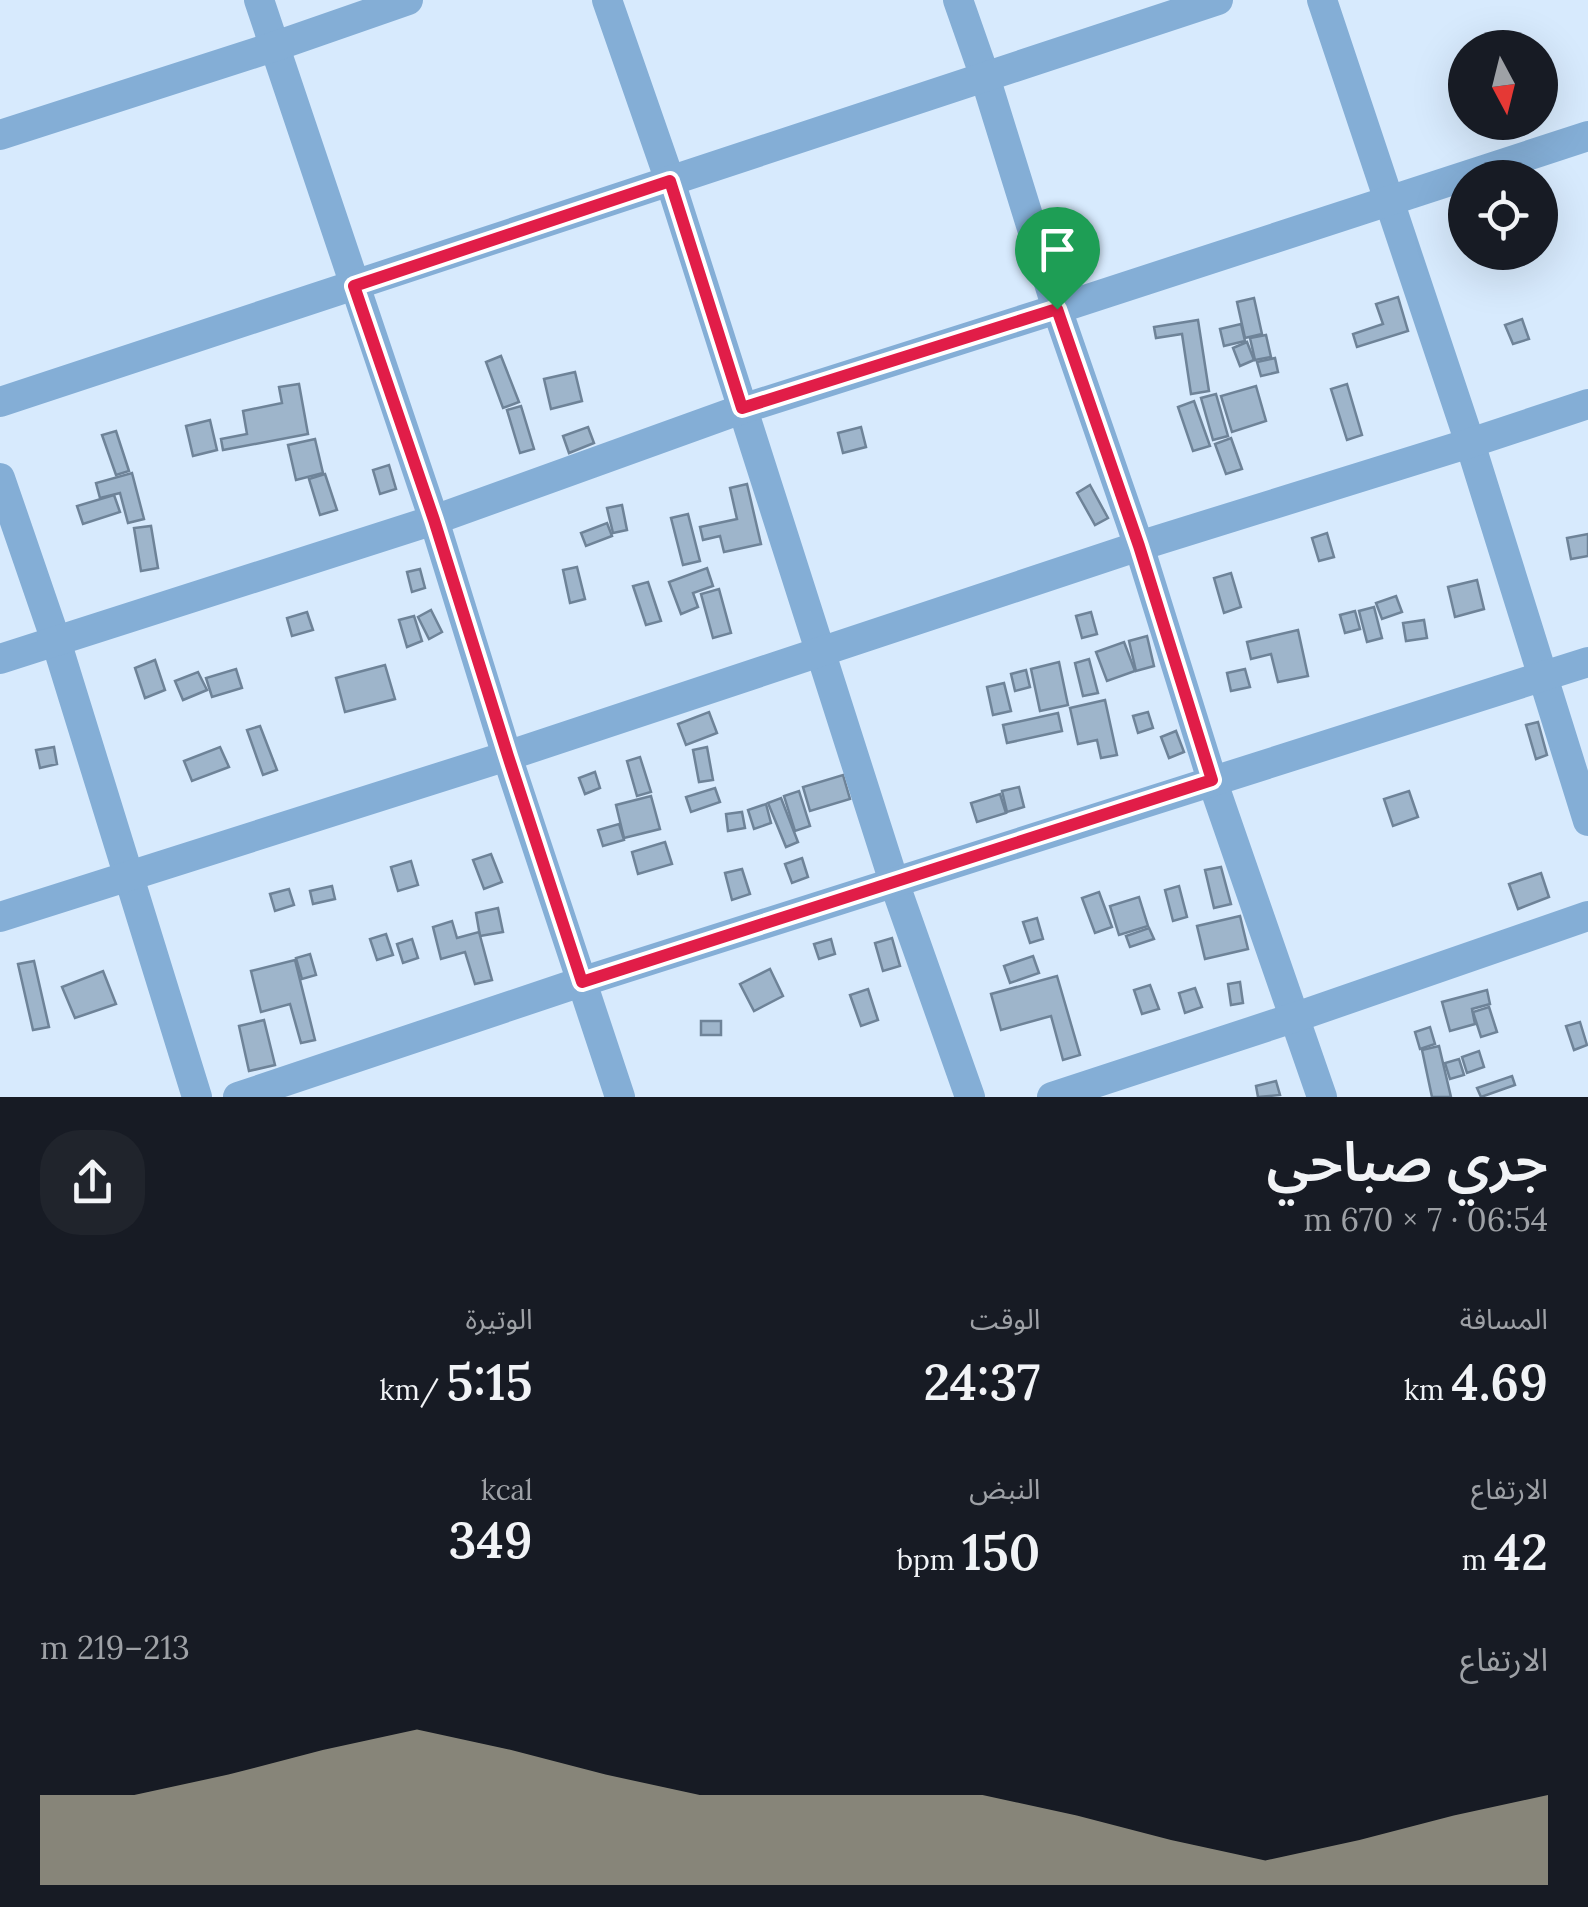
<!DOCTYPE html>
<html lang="ar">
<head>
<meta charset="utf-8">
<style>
  body { margin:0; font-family:Lora,"Noto Sans Arabic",serif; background:#20242c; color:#f1f3f6; direction:rtl; height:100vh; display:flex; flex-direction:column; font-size:38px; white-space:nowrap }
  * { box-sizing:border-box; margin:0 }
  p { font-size:32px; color:#9ea1a6 }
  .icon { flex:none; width:55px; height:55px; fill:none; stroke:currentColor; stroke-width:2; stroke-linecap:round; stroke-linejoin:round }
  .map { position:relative; height:1097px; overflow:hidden; direction:ltr }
  .side { display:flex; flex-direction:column; background:#171b24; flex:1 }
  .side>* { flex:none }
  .needle { width:65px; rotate:173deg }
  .tools { position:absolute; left:1448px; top:30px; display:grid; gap:20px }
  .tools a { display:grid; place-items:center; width:110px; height:110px; border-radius:50%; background:#171b24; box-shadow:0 10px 40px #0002; font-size:50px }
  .pin { position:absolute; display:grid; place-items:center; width:85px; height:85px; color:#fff; margin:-102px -42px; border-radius:50% 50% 50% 0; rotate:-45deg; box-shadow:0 0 10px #0007 }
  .pin .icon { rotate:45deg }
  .round { display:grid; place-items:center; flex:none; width:105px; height:105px; border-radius:40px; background:#20242c }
  .overview { display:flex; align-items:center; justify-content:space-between; height:170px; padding:0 40px }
  h1 { font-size:55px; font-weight:600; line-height:75px }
  .figures { display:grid; grid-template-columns:repeat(3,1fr); gap:15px; height:170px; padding:10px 40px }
  .figures div { display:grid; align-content:center }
  .figures b { font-size:50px; font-weight:600 }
  .figures small { font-size:28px; font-weight:400 }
  .figures p { font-size:28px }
  .chart { height:280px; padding:20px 40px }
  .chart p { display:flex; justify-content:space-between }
  .chart svg { width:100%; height:180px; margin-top:10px; fill:#b7b39d; opacity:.7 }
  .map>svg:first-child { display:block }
  .building { fill:#9eb5cb; stroke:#6e8398; stroke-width:2.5 }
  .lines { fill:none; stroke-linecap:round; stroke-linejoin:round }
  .minor { stroke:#84aed6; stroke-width:30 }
  .route-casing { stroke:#fff; stroke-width:20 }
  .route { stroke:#e11d48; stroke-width:12 }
</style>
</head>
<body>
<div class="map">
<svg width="1588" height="1097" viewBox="0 0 1588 1097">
  <rect width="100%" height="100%" fill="#d7eafd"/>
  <g class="building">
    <polygon points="1398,297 1408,331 1357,347 1353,334 1383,324 1376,304"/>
    <polygon points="1254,298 1262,334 1245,338 1237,302"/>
    <polygon points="1522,319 1529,339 1513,344 1505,325"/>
    <polygon points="1198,320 1209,391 1191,394 1182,334 1156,338 1154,327"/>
    <polygon points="1241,324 1245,341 1224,346 1220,329"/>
    <polygon points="1266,335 1271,357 1255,360 1250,338"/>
    <polygon points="1247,342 1254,360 1240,366 1233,348"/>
    <polygon points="501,356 519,402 503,408 486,362"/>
    <polygon points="1275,358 1278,372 1261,376 1257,362"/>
    <polygon points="575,372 582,401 551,409 544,379"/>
    <polygon points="299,384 308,434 223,450 221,439 247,434 243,411 282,403 279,387"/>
    <polygon points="1347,384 1362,435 1347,440 1331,389"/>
    <polygon points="1256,386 1266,421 1232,432 1221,396"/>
    <polygon points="1216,394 1228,436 1213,440 1201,398"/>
    <polygon points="1194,401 1210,446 1193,451 1178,407"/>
    <polygon points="521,406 534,449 520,453 507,410"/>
    <polygon points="210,420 217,450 193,456 186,426"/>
    <polygon points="588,427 594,443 569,453 563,436"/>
    <polygon points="861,427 866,447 843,453 838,433"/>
    <polygon points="116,431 129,471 116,475 102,435"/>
    <polygon points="1231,438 1242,469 1226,474 1215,444"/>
    <polygon points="315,439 323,473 296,480 288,445"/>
    <polygon points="389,465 396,489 380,494 373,470"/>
    <polygon points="132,473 144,519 128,523 120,493 100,498 96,483"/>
    <polygon points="325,474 337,510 320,515 309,479"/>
    <polygon points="747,484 761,544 724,552 720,536 703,540 700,527 737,519 730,488"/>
    <polygon points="1090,485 1108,518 1095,525 1077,493"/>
    <polygon points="114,495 120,512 83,524 77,506"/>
    <polygon points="622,505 627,530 613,533 607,508"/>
    <polygon points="688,514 700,561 683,565 671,518"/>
    <polygon points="607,523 612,536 586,546 581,533"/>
    <polygon points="151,526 158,568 141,571 134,528"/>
    <polygon points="1327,533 1334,557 1319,561 1312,538"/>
    <polygon points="1588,534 1588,556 1571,559 1567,538"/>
    <polygon points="577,567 585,599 570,603 563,570"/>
    <polygon points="707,568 713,586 693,593 698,607 681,614 669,582"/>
    <polygon points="420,569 425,588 412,592 407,572"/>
    <polygon points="1231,573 1241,607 1224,613 1214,578"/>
    <polygon points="1477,580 1484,609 1455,617 1448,587"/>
    <polygon points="648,582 661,621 646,625 633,586"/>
    <polygon points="719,589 731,633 713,638 701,594"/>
    <polygon points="1396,596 1402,612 1382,619 1376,603"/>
    <polygon points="1374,607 1382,638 1367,642 1359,611"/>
    <polygon points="431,610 442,632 429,639 418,617"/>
    <polygon points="1355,611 1360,629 1345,633 1340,615"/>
    <polygon points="307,612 313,630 292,636 287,618"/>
    <polygon points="1091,612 1097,634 1082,638 1076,616"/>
    <polygon points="414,616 422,641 407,647 399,620"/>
    <polygon points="1424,620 1427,638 1406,641 1403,623"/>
    <polygon points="1298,630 1308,676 1278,682 1271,654 1251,659 1247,642"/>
    <polygon points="1147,636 1154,666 1136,671 1129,641"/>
    <polygon points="1124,642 1135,671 1107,681 1096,652"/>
    <polygon points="1089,659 1098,693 1083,696 1075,663"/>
    <polygon points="155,660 165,690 145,698 135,668"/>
    <polygon points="1059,662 1068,705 1040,711 1031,669"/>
    <polygon points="385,665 395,699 345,712 336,678"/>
    <polygon points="236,669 242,688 212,697 206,678"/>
    <polygon points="1245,669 1250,687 1231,691 1227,673"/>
    <polygon points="1026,670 1030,687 1015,691 1011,674"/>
    <polygon points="198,672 207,690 183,700 175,681"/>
    <polygon points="1004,683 1011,711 993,715 987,687"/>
    <polygon points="1105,700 1117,755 1101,758 1097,740 1078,744 1070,708"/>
    <polygon points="709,712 717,733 686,745 678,724"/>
    <polygon points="1148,712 1153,728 1138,733 1133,716"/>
    <polygon points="1058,713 1062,731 1007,743 1003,725"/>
    <polygon points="1538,722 1547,755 1536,759 1526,725"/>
    <polygon points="260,726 277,770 263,775 247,730"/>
    <polygon points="1176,731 1184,752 1169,758 1161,737"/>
    <polygon points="54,747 57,764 40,768 36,750"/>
    <polygon points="220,747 229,767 192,781 184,761"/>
    <polygon points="707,747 713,780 699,782 693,750"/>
    <polygon points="640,757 651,792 637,796 627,761"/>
    <polygon points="595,772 600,788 585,794 579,778"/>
    <polygon points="843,775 850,799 810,811 803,787"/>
    <polygon points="1019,787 1024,807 1007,812 1002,791"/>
    <polygon points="715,788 720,802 691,812 686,797"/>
    <polygon points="799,791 810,826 795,831 784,796"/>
    <polygon points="1409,791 1418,817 1393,826 1384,799"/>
    <polygon points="1000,794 1006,813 977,822 971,803"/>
    <polygon points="651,796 660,829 624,838 616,805"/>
    <polygon points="781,798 798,842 786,847 768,803"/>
    <polygon points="766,804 771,823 754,829 748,810"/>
    <polygon points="742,812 745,828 728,831 726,814"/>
    <polygon points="619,824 624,840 603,846 598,830"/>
    <polygon points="665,842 672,864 638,874 632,852"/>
    <polygon points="491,854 502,882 484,889 473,860"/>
    <polygon points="802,858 808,877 792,883 785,864"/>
    <polygon points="411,861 418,885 398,891 391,867"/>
    <polygon points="1221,867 1231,904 1214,908 1205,870"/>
    <polygon points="742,869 750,894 732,900 725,873"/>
    <polygon points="1541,873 1549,897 1518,909 1509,884"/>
    <polygon points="332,886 335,899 313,904 310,891"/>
    <polygon points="1179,886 1187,917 1173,921 1165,890"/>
    <polygon points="289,889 294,905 275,911 270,894"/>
    <polygon points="1099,892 1112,927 1095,933 1082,898"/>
    <polygon points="1139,897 1148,926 1119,935 1110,906"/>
    <polygon points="498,908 503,932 480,936 476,913"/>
    <polygon points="1240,916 1248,949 1205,959 1197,926"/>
    <polygon points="1037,918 1043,939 1030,943 1023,922"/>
    <polygon points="452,921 457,938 479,932 492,980 475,984 465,952 441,959 433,927"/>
    <polygon points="1149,928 1154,939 1130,947 1126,936"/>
    <polygon points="386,934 393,955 377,960 370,939"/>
    <polygon points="892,938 900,966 883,971 875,943"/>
    <polygon points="412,939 418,958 403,963 397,944"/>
    <polygon points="831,939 835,954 819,959 814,944"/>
    <polygon points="310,954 316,975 302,979 296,958"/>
    <polygon points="1033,956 1039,973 1010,983 1004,966"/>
    <polygon points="295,960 315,1040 301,1043 290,1004 261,1012 251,971"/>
    <polygon points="34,961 49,1027 33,1030 18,964"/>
    <polygon points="770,969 783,996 754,1011 740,984"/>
    <polygon points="103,971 116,1004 75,1018 62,987"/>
    <polygon points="1057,976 1080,1055 1063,1060 1051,1016 1001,1030 991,994"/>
    <polygon points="1240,982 1243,1003 1231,1005 1228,984"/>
    <polygon points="1150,985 1159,1009 1142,1014 1134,990"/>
    <polygon points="1195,988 1202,1007 1185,1013 1179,993"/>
    <polygon points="868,989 878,1020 861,1026 850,995"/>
    <polygon points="1487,990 1490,1004 1472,1009 1475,1024 1450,1031 1442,1002"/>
    <polygon points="1489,1007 1497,1032 1481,1037 1473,1012"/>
    <polygon points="264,1020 275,1065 249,1071 239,1026"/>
    <rect x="701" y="1021" width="20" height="14"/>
    <polygon points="1580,1022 1587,1045 1574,1050 1566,1026"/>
    <polygon points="1430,1027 1435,1044 1420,1049 1415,1032"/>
    <polygon points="1439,1046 1451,1097 1432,1097 1422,1050"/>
    <polygon points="1479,1051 1484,1067 1467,1073 1462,1057"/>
    <polygon points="1459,1059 1464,1075 1450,1079 1445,1063"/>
    <polygon points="1512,1076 1515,1085 1481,1097 1477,1088"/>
    <polygon points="1276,1081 1280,1095 1258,1097 1256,1086"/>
  </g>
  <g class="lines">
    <g class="minor">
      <polyline points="259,0 434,520 507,756 620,1097"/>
      <polyline points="607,0 670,181 894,882 970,1097"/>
      <polyline points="958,0 985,77 1057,309 1139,546 1212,780 1322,1097"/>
      <polyline points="1322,0 1470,443 1588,821"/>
      <polyline points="0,135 273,47 408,0"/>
      <polyline points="0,402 1218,0"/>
      <polyline points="0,478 56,641 197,1097"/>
      <polyline points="0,659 434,520 742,409 1057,309 1588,136"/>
      <polyline points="0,917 507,756 1139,546 1470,443 1588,404"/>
      <polyline points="238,1097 581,982 1588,662"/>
      <polyline points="1052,1097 1296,1017 1588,916"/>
    </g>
  </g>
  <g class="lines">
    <g class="route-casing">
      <polygon id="route" points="670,181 742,408 1057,309 1139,546 1212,780 582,982 508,756 434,520 354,286"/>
    </g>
    <use href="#route" class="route"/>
  </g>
</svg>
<div class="tools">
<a><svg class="needle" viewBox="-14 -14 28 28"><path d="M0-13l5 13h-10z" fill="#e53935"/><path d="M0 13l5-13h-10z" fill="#9ea1a6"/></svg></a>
<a><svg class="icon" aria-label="locate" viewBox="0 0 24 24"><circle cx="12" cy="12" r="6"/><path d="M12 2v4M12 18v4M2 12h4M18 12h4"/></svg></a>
</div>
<div class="pin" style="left:1057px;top:309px;background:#1e9e55"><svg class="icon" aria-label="arrive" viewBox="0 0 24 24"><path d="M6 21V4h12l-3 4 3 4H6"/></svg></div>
</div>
<section class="side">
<div class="overview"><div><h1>جري صباحي</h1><p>06:54 · 7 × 670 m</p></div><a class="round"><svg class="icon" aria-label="share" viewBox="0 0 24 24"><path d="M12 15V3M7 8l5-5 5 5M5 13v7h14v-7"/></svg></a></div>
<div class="figures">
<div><p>المسافة</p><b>4.69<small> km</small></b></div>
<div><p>الوقت</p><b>24:37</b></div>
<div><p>الوتيرة</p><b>5:15<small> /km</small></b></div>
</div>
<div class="figures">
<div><p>الارتفاع</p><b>42<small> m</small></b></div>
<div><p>النبض</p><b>150<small> bpm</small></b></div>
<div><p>kcal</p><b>349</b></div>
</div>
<div class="chart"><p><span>الارتفاع</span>213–219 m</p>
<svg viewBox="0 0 160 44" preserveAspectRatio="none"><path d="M0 44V22L10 22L20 17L30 11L40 6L50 11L60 17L70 22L80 22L90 22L100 22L110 27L120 33L130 38L140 33L150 27L160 22V44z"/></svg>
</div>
</section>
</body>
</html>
